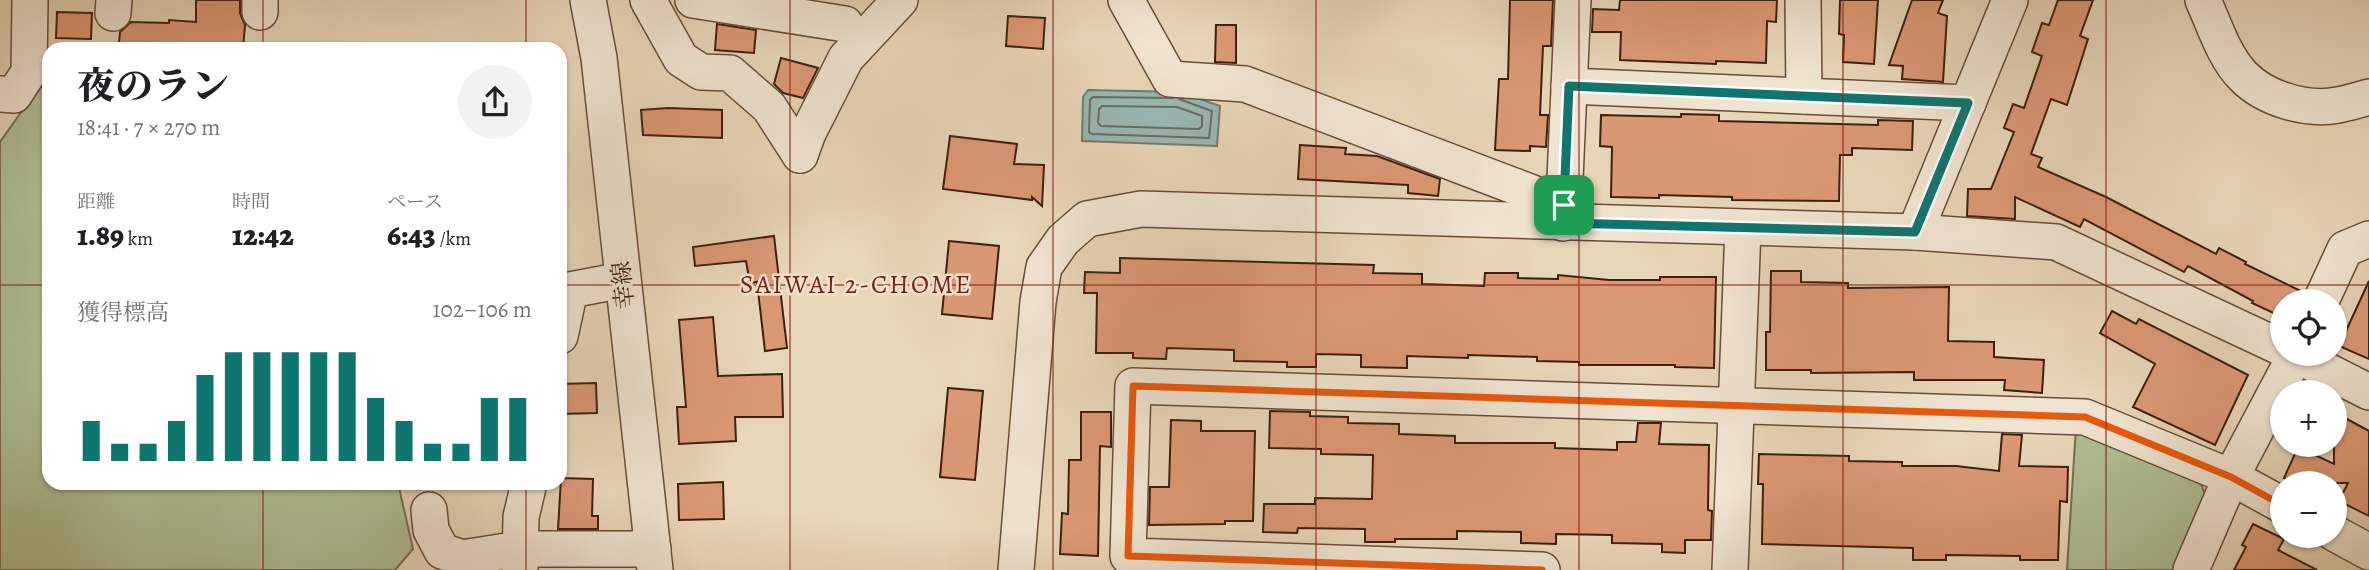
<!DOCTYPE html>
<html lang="ja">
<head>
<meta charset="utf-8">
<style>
  body { margin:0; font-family:Alegreya,"Noto Serif JP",serif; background:#f2f2f2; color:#202124; height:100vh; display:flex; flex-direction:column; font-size:26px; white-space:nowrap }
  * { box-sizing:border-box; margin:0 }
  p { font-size:23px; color:#757577 }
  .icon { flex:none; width:38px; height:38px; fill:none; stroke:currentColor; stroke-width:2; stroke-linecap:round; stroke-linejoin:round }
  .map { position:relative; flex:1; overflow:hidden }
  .sheet { position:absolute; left:42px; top:42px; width:525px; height:448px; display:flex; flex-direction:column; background:#fff; border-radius:21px; box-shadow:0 2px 5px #0004 }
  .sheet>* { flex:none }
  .buttons { position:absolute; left:2270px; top:289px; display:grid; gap:14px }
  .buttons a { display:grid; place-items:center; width:77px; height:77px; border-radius:50%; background:#fff; box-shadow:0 2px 5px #0004; font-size:35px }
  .pin { position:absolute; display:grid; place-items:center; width:60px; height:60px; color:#fff; margin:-30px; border-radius:14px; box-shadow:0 4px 10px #0006 }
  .round { display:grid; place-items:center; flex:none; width:74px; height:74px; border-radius:37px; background:#f2f2f2 }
  .overview { display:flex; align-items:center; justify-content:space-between; height:119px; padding:0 35px }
  h1 { font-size:38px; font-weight:800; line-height:52px }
  .figures { display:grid; grid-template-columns:repeat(3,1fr); gap:10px; height:119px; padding:7px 35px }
  .figures div { display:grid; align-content:center }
  .figures b { font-size:30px; font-weight:800 }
  .figures small { font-size:19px; font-weight:400 }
  .figures p { font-size:19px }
  .chart { height:196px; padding:14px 35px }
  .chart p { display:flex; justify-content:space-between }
  .chart svg { width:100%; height:126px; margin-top:7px; stroke:#0f766e; stroke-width:6 }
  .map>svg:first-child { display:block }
  .green { fill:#afbf94; stroke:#776f50; stroke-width:2 }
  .water { fill:#98b8b4; stroke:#747b71; stroke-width:2 }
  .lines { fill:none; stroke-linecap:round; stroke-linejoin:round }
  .shore { stroke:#6c6c60; stroke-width:2 }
  .building { fill:#db9875; stroke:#3f1f0d; stroke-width:2 }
  .minor-casing { stroke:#694d38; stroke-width:38 }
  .minor { stroke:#f0e4d1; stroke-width:35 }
  .cycleway-casing { stroke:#f0e4d1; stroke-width:11 }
  .cycleway { stroke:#e8590c; stroke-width:7 }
  .route-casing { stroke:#fff; stroke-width:14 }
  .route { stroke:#0f766e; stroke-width:9 }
  .grid { fill:none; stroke:#8f2418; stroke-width:2; stroke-opacity:0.55 }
  .labels { text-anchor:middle; stroke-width:5; stroke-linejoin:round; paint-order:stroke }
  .street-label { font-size:24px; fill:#3f1f0d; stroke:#f0e4d1 }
  .neighbourhood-label { font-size:26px; letter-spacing:2px; fill:#7a1f14; stroke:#f0e4d1 }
</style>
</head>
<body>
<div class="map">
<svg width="2369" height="570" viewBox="0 0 2369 570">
  <rect width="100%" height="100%" fill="#e8d6b8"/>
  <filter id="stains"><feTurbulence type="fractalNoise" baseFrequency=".00286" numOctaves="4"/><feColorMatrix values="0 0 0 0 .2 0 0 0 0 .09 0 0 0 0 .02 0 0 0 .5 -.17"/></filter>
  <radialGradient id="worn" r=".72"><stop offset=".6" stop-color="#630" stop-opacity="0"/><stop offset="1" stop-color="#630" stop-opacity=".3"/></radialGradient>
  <g class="green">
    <polygon points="49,73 49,483 398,483 413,549 395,570 0,570 0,142"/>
    <polygon points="2076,427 2201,484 2208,502 2176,570 2067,570"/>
  </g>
  <polygon class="water" points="1088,90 1180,92 1220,106 1217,146 1082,141 1083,97"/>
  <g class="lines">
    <g class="shore">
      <polyline points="1173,98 1093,97 1090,100 1089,132 1092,134 1209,138 1212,111 1179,99"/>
      <polygon points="1102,106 1177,107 1202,116 1202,126 1199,129 1101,126 1098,123 1099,109"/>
    </g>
  </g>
  <g class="building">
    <polygon points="196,0 240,0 240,13 245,25 243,49 204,49 119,43 120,32 131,22 169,23 169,20 196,22"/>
    <polygon points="1510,0 1553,0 1551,46 1543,46 1540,115 1548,115 1546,147 1530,146 1530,151 1495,150 1499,79 1508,79"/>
    <polygon points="1620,0 1777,0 1776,22 1767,21 1766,63 1716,61 1716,64 1620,60 1621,32 1592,32 1593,9 1619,10"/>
    <polygon points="1840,0 1878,0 1874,64 1843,62 1844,35 1839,34"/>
    <polygon points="1912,0 1943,0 1938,13 1947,16 1943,82 1902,79 1903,66 1889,65"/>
    <polygon points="2058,0 2093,0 2080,36 2088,39 2067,105 2051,99 2031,154 2042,158 2038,167 2106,197 2216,254 2219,248 2246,262 2245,264 2303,292 2301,301 2282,301 2282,317 2252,303 2253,301 2188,266 2184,272 2084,219 2080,227 2015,197 2015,219 1967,216 1968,189 1991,189 2014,132 2004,128 2013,104 2024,108 2042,56 2032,52 2042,23 2049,25"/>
    <polygon points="57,12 92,13 91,39 56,38"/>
    <polygon points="1008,16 1045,18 1043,49 1006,46"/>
    <polygon points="717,24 756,30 754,53 715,50"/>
    <polygon points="1216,25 1236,25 1236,63 1215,62"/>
    <polygon points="781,58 818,68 803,98 783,93 774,84"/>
    <polygon points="668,108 722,110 722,138 643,135 641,110"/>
    <polygon points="1681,114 1719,115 1719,121 1798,123 1878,125 1878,120 1913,121 1912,150 1852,148 1852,155 1840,155 1839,201 1732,200 1732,197 1659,195 1659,198 1611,197 1612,147 1600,146 1601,115 1681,117"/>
    <polygon points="950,136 1017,144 1014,164 1044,165 1042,206 1032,197 1032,200 943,189"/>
    <polygon points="1300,145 1346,148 1345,154 1377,156 1440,179 1438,196 1408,193 1408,185 1298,179"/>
    <polygon points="774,236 787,348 765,351 757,282 750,283 746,261 695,266 693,247"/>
    <polygon points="949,241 999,246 992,319 942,314"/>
    <polygon points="1120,258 1374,265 1373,273 1422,274 1422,284 1484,286 1485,273 1518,273 1518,278 1558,279 1558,275 1609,280 1660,280 1660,277 1716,277 1714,368 1675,367 1675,365 1579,365 1579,362 1537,361 1537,357 1468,355 1468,358 1407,356 1407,368 1361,367 1361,355 1316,354 1316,367 1287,367 1287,362 1234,361 1234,350 1167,348 1166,359 1133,358 1133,353 1096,353 1097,293 1084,293 1085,272 1120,273"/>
    <polygon points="1771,271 1801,271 1801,282 1848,283 1848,288 1949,287 1948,341 1994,342 1994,357 2044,360 2042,393 2004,390 2005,380 1914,380 1914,372 1811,373 1811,370 1766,370 1766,332 1770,332"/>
    <polygon points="2369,281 2369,359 2339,346"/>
    <polygon points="2112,311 2136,324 2139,319 2248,375 2215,445 2133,407 2155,364 2100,333"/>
    <polygon points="713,317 718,376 782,374 783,417 735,417 736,441 679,444 677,407 686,407 679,320"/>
    <polygon points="596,383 597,413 560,414 560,384"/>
    <polygon points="948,388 983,391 975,480 940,477"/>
    <polygon points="1270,411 1310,412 1310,416 1348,417 1348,423 1399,424 1399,434 1455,436 1455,443 1555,443 1555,448 1617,450 1617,442 1636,442 1638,423 1661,423 1659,444 1709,445 1708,510 1712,511 1711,540 1685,540 1685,553 1662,552 1662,544 1612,543 1612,535 1556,534 1556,544 1521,543 1521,532 1457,531 1457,539 1395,539 1395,542 1365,542 1365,529 1298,528 1297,533 1263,532 1264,504 1315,504 1315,498 1372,499 1373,455 1321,454 1321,449 1269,448"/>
    <polygon points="1081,412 1111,412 1111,447 1100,446 1098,556 1060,554 1062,513 1068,514 1069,460 1081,460"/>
    <polygon points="2334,412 2369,431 2369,516 2339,501 2348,483 2295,483 2284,478 2298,447 2334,464"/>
    <polygon points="1171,420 1201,421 1201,431 1255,431 1253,521 1225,521 1225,524 1149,525 1150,487 1169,487"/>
    <polygon points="2002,434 2022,435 2019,466 2068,467 2067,502 2060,501 2058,560 2020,560 2020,556 1946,555 1946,560 1913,560 1913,548 1762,544 1763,484 1758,484 1759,454 1849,456 1849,461 1902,462 1902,466 1956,466 1999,471"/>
    <polygon points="561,478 593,479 592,516 598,516 598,529 558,529"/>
    <polygon points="723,482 724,519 679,520 678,484"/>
    <polygon points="2253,524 2284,539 2278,550 2317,570 2234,570 2246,547 2242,545"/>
  </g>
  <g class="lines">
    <g class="minor-casing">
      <g id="minor">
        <polyline points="260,0 260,12"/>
        <polyline points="588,0 599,58 655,570"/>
        <polyline points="648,0 681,59 701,72 730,73 769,107 800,155"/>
        <polyline points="693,0 845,24"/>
        <polyline points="1126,0 1170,79 1245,84 1564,205"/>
        <polyline points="1803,0 1804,96"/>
        <path d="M2203,0C2214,24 2224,57 2243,76C2265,99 2307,111 2338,105C2348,103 2359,100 2369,97"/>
        <polyline points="113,13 114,0"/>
        <polyline points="1569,86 1968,103"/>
        <polyline points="0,94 14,95 29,72 30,0"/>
        <polyline points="800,155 808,133 846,58 900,0"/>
        <polyline points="1563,223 1573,0"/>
        <polyline points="1915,232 2010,0"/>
        <polyline points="2321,301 2345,249 2369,239"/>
        <polyline points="560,336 570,290 623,280"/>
        <polyline points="2294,354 2369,392"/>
        <polyline points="429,510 431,530 442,551 462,558 519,549 653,549"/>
        <polyline points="2334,533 2369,552"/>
        <polyline points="520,570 521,517 529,483"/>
        <polyline points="1016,570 1038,302 1044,267 1063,240 1087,219 1141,209 1915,232 2056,242 2282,348"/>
        <polyline points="1542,570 1128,556 1133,386 2085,417 2231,477 2282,505"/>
        <polyline points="1730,570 1743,228"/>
        <polyline points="2191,570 2231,477 2296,354"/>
      </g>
    </g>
    <use href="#minor" class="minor"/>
    <g class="cycleway-casing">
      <polyline id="cycleway" points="1542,570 1128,556 1133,386 2085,417 2231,477 2282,505"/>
    </g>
    <use href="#cycleway" class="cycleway"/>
  </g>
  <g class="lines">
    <g class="route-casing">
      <polygon id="route" points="1569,86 1968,103 1915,232 1563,223"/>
    </g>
    <use href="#route" class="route"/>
  </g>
  <path class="grid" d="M263,0V49M526,0V49M790,0V570M1053,0V570M1316,0V570M1579,0V570M1843,0V570M2106,0V570M0,285H49M560,285H2369M263,483V570M526,483V570"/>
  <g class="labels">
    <g class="street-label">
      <text transform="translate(623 285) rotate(-96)" y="8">幸線</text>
    </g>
    <g class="neighbourhood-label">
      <text x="856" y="293">SAIWAI 2-CHOME</text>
    </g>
  </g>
  <rect width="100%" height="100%" filter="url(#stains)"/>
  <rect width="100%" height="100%" fill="url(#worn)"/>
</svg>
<div class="buttons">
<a><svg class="icon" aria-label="locate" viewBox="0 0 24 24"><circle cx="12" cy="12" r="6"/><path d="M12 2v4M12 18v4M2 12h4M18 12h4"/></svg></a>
<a>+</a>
<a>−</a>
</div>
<div class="pin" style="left:1564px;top:205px;background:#1e9e55"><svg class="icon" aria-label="arrive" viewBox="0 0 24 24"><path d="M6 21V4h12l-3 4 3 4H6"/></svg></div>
<section class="sheet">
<div class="overview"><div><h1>夜のラン</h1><p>18:41 · 7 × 270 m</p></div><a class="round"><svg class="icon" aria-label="share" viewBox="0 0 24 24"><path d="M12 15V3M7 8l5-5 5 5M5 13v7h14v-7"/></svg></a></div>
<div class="figures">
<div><p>距離</p><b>1.89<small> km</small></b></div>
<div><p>時間</p><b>12:42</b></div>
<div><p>ペース</p><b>6:43<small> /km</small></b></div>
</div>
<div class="chart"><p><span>獲得標高</span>102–106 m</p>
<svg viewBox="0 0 160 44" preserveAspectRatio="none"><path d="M5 44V30M15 44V38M25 44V38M35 44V30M45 44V14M55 44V6M65 44V6M75 44V6M85 44V6M95 44V6M105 44V22M115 44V30M125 44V38M135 44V38M145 44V22M155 44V22"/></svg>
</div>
</section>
</div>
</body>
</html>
